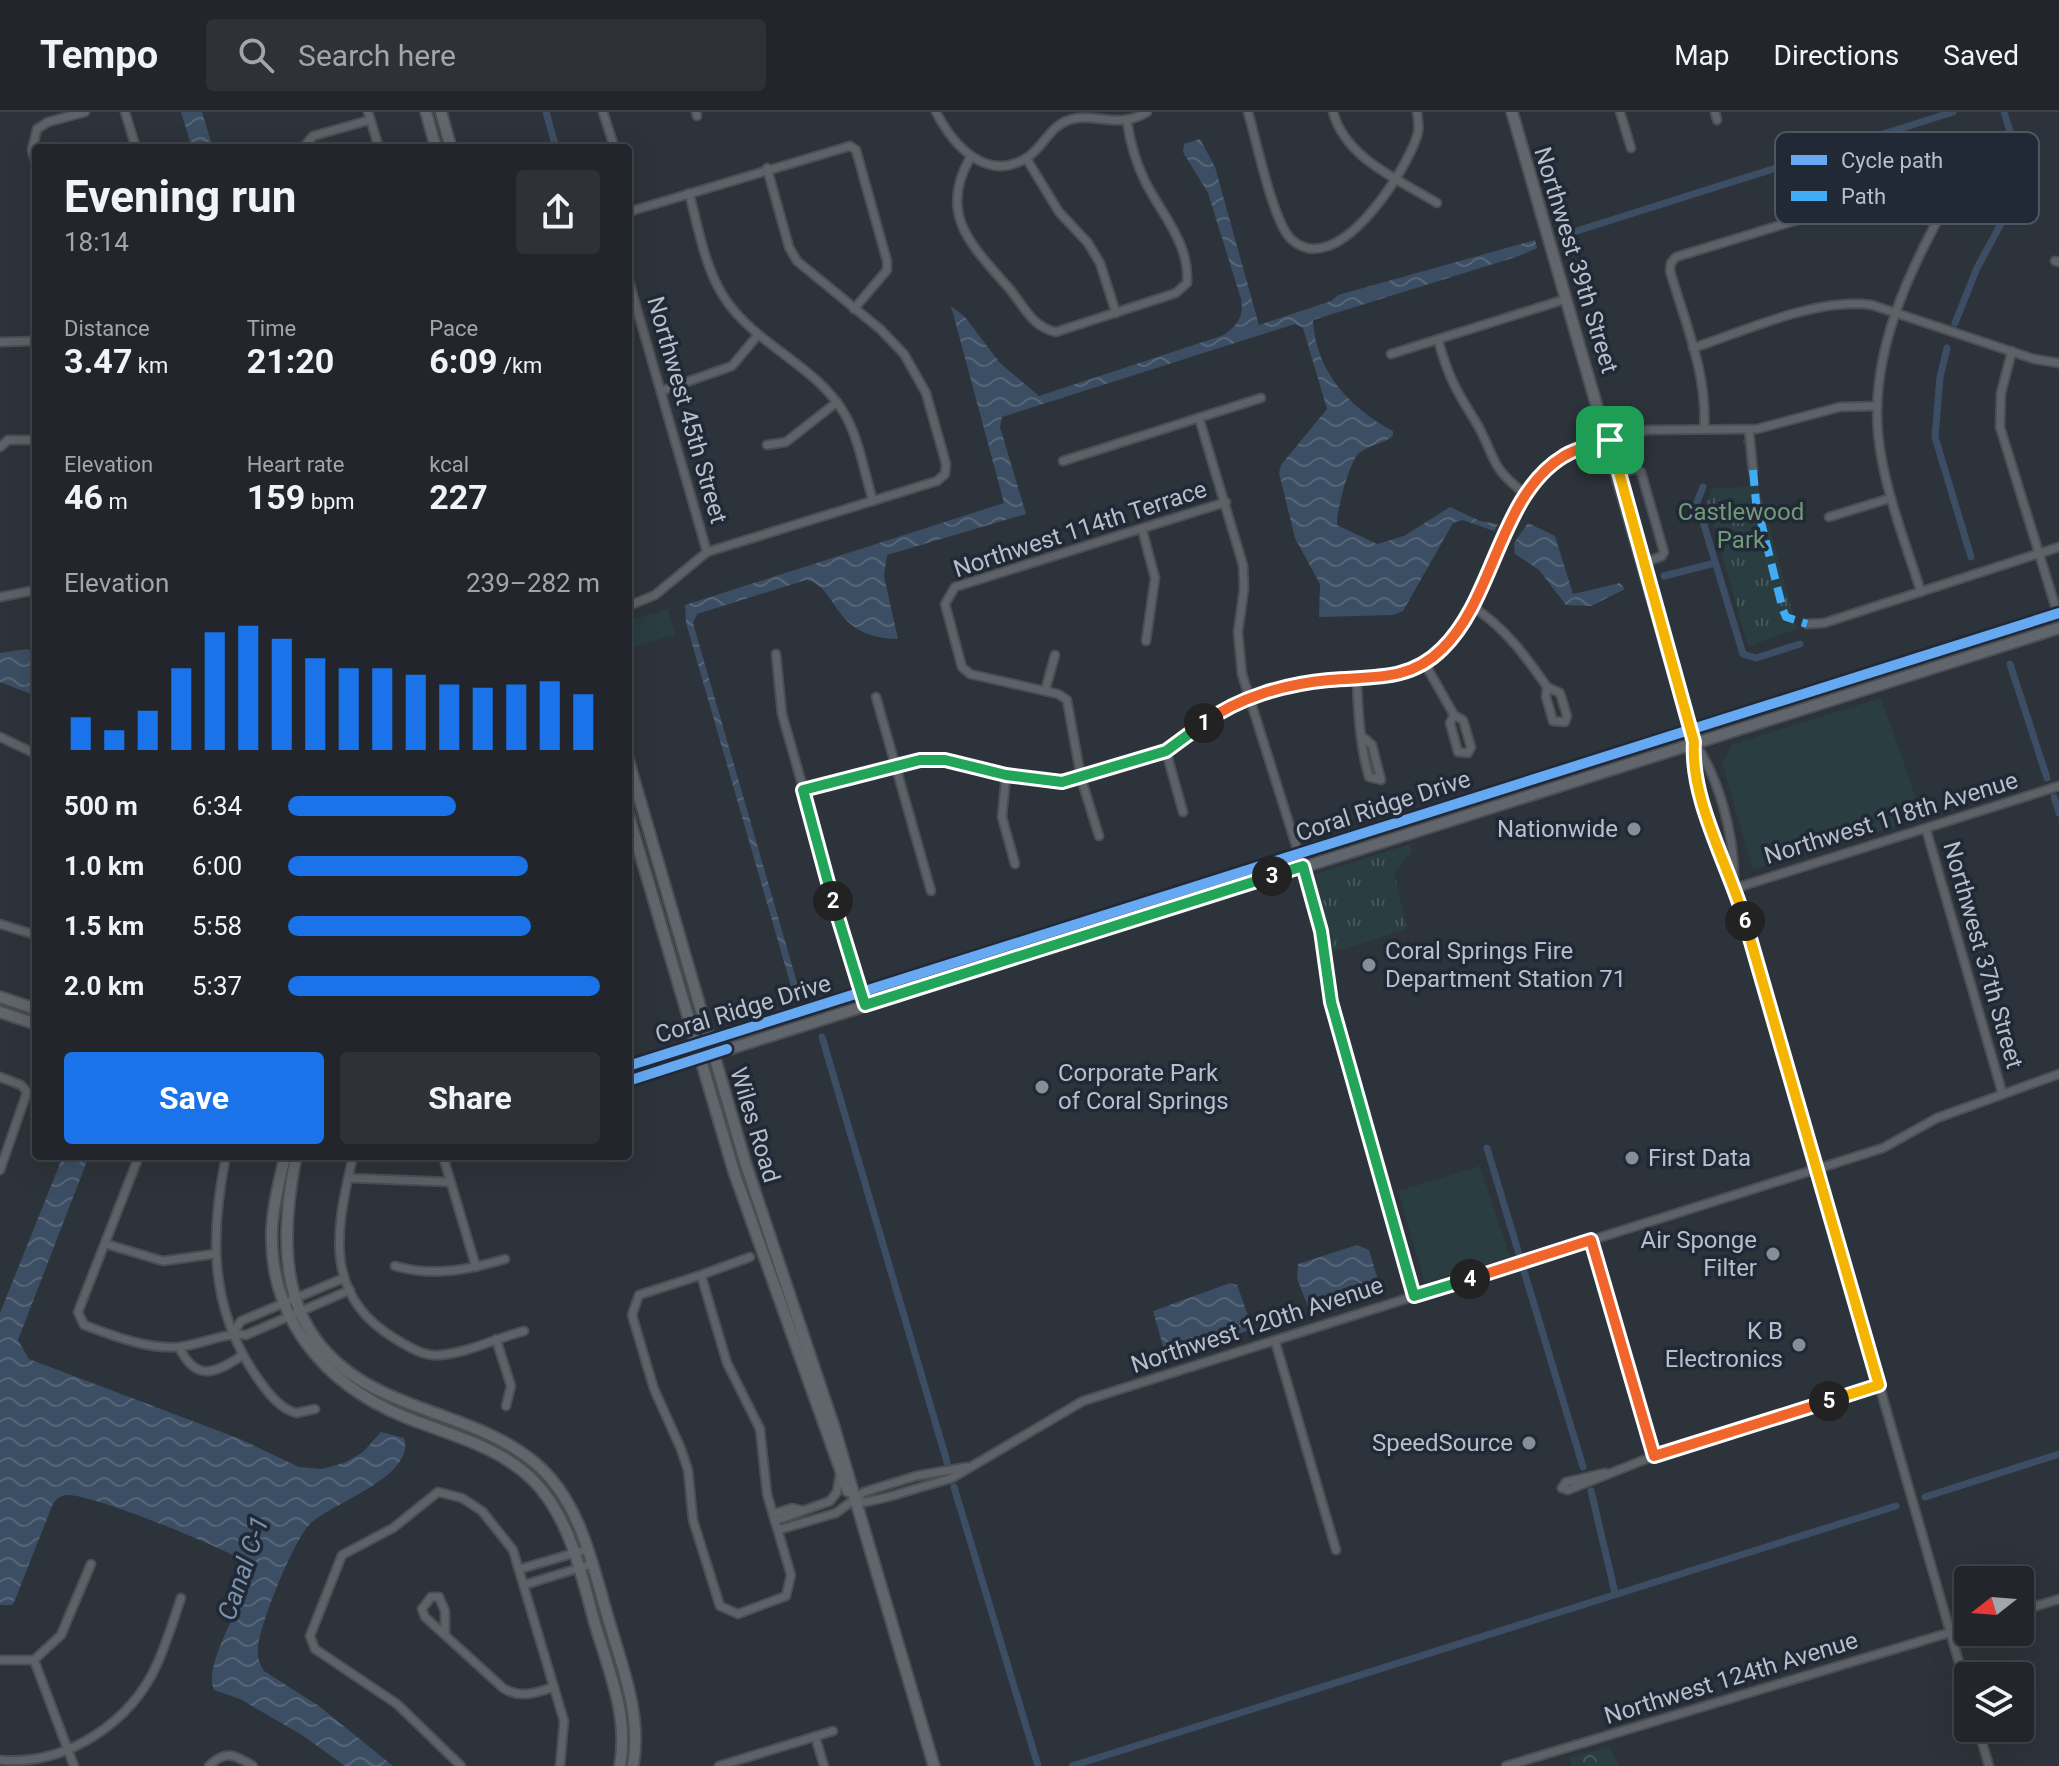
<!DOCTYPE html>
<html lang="en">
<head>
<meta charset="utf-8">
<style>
  body { margin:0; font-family:Roboto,sans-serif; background:#2e3238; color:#f1f3f6; height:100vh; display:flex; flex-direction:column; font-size:30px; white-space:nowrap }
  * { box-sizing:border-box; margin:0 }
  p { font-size:26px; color:#a2a5a9 }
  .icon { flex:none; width:44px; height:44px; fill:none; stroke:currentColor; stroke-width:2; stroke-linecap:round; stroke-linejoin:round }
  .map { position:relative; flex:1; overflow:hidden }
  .drawer { position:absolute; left:32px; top:32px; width:600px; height:1016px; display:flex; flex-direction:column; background:#22262c; border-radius:8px; box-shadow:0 8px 32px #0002,0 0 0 2px #3f4348 }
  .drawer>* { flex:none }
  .needle { width:52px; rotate:253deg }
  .tools { position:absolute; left:1954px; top:1454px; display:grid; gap:16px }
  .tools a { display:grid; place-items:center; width:80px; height:80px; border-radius:8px; background:#22262c; box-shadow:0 8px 32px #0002,0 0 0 2px #3f4348; font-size:40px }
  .pin { position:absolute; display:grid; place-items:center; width:68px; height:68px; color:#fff; margin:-34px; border-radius:16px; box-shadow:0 4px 12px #0006 }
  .km { position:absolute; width:40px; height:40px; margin:-20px; border-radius:50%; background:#222; color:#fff; font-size:22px; line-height:40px; text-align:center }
  .round { display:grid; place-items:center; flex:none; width:84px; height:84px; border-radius:8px; background:#2e3238 }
  .head { display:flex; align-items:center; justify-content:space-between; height:136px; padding:0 32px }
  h1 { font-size:44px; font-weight:700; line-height:60px }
  .stats { display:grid; grid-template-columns:repeat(3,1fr); gap:12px; height:136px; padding:8px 32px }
  .stats div { display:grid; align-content:center }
  .stats b { font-size:34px; font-weight:700 }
  .stats small { font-size:22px; font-weight:400 }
  .stats p { font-size:22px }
  .chart { height:224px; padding:16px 32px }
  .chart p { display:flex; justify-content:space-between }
  .chart svg { width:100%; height:144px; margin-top:8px; stroke:#1a73e8; stroke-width:6 }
  .button { display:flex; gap:16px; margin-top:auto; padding:16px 32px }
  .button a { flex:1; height:92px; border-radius:8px; background:#1a73e8; color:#fff; font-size:32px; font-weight:700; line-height:92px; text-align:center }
  .button a+a { background:#2e3238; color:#f1f3f6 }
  ul { padding:0 32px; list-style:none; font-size:26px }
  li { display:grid; grid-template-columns:128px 96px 1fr; align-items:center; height:60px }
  li i { height:20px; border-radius:10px; background:#1a73e8 }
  header { display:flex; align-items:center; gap:48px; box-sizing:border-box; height:112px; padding:0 40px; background:#22262c; border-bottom:2px solid #3f4348 }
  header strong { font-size:38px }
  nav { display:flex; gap:44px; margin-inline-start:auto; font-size:28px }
  .search { width:560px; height:72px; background:#2e3238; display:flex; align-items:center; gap:20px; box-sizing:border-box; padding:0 28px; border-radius:8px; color:#a2a5a9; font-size:30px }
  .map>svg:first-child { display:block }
  .grass { fill:#2a3d40 }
  .forest { fill:url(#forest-crowns) }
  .park { fill:url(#park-tufts) }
  .water { fill:url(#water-waves) }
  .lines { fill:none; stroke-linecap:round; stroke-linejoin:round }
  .canal { stroke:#3c4e63; stroke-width:7 }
  .street-casing { stroke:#4b4f54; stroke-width:11 }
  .secondary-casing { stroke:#4b4f54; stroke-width:14 }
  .street { stroke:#5d6168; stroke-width:7 }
  .secondary { stroke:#61656c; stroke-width:10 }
  .quiet { stroke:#42abf6; stroke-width:8; stroke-dasharray:16 8; stroke-linecap:butt }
  .cycleway-casing { stroke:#202935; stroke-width:15 }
  .cycleway { stroke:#66a8f1; stroke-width:10 }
  .split-1-casing { stroke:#fff; stroke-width:16 }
  .split-2-casing { stroke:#fff; stroke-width:16 }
  .split-3-casing { stroke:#fff; stroke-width:16 }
  .split-4-casing { stroke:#fff; stroke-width:16 }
  .split-5-casing { stroke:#fff; stroke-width:16 }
  .split-6-casing { stroke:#fff; stroke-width:16 }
  .split-7-casing { stroke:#fff; stroke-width:16 }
  .split-1 { stroke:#f0652b; stroke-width:10 }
  .split-2 { stroke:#22a559; stroke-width:10 }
  .split-3 { stroke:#22a559; stroke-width:10 }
  .split-4 { stroke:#22a559; stroke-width:10 }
  .split-5 { stroke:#f0652b; stroke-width:10 }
  .split-6 { stroke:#f5b400; stroke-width:10 }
  .split-7 { stroke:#f5b400; stroke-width:10 }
  .poi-dot { fill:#878e98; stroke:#202935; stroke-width:3 }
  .labels { text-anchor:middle; stroke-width:7; stroke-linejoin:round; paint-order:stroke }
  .street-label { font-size:24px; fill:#b7bfca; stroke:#202935 }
  .park-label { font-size:24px; fill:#709a78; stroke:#202935 }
  .poi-label { font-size:24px; fill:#b7bfca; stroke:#202935; text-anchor:end }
  .water-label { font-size:26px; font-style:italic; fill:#7991ab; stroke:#202935 }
  .key { fill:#202935; stroke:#4d5662; stroke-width:2 }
  .key-label { font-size:22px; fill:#b7bfca }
</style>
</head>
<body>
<header>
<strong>Tempo</strong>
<div class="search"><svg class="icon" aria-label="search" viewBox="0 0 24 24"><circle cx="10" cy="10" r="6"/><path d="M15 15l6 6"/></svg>Search here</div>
<nav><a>Map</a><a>Directions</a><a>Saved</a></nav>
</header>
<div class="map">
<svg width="2059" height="1654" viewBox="0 0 2059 1654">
  <defs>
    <pattern id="forest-crowns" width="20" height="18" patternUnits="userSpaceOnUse" patternTransform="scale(2)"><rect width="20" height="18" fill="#2a3d40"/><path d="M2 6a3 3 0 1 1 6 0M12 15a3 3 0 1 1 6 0" fill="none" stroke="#47575a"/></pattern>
    <pattern id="park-tufts" width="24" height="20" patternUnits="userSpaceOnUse" patternTransform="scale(2)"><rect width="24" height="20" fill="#2a3d40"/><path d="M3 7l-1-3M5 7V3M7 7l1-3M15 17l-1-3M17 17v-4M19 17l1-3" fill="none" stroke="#47575a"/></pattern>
    <pattern id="water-waves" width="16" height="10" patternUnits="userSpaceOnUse" patternTransform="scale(2)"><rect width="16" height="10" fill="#3c4e63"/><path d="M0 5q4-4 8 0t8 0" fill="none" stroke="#566678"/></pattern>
  </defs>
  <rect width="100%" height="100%" fill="#2d333a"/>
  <g class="grass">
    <polygon points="668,497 675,523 630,536 628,509"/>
    <polygon points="1881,586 1923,706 1753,758 1722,651 1733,632"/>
    <polygon points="1480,1054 1510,1145 1425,1171 1398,1079"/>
  </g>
  <polygon class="forest" points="1609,1635 1619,1654 1572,1654 1570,1646"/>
  <g class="park">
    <polygon points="1752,325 1758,375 1797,517 1748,534 1707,390 1712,376 1749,375 1743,326"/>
    <polygon points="1411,732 1412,740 1394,760 1407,817 1331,841 1328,815 1313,763"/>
  </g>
  <g class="water">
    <polygon points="181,0 202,0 213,36 192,36"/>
    <path d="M1200,27L1215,55L1259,213L1331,189L1338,183L1535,128L1537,136L1519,144L1313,208C1315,259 1351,297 1393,319V324C1383,332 1369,333 1359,341C1350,348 1336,400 1337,413L1377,432L1404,424L1450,395L1480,409L1498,412L1494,419L1463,408L1453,411L1403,499L1393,503L1319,505L1320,472L1295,426L1279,361L1281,353L1327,297L1303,216L1295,212L1002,305L1000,315L1026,402L887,443L884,464L898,527C830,526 840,475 806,468L697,502L693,511L798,874L793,881L686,511L685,493L1004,391L951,194L965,205L1000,251L1039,284L1224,223C1238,212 1244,205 1241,187L1208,81L1183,40L1184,32Z"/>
    <polygon points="1528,411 1555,424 1573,482 1620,471 1625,477 1591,494 1566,493 1539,458 1515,442 1514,431"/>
    <polygon points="27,537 36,540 36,584 0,570 0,541"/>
    <path d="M63,1044H89L18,1228L29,1247L240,1327L299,1355L322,1357L344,1351L363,1340L381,1320L404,1326C416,1365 331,1391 310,1412C294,1427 259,1514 258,1536C257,1545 259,1551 264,1559L319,1594L393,1654H345L302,1623L240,1587L214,1578C202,1552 245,1493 247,1462C246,1455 244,1450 238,1446C216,1433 88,1380 66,1383C59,1384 55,1388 52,1394L15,1488L12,1493H0V1201Z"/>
    <polygon points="1357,1133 1369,1138 1379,1171 1371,1179 1314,1197 1308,1195 1297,1166 1298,1152"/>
    <polygon points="1230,1171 1237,1173 1251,1212 1247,1219 1172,1242 1165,1241 1153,1199"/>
  </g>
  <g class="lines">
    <g class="canal">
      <polyline points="546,0 556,36"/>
      <polyline points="1561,124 1953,0"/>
      <polyline points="1955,211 1977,156 2022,73 2022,58 2004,0"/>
      <polyline points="1947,236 1940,265 1935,325 1971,445"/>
      <polyline points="1703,375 1697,390 1743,542 1756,546 1800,532"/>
      <polyline points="1664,464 1715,451"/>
      <polyline points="2010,552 2047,666"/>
      <polyline points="2054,685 2059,701"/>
      <polyline points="822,925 947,1350"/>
      <polyline points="1487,1036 1583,1355"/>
      <polyline points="954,1375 1038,1654"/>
      <polyline points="1591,1379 1615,1481"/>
      <polyline points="1925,1385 2059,1342"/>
      <polyline points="1072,1654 1896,1394"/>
    </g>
    <g class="street-casing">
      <g id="street">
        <polyline points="125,0 136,36"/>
        <polyline points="368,0 379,36"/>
        <polyline points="603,0 613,31"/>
        <polyline points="696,0 697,4"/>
        <path d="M936,0C953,33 987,72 1028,45C1044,34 1050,14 1069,8C1095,0 1118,18 1147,0"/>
        <path d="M1248,0C1256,27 1273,110 1291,127C1337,170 1406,59 1417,24C1420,17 1418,8 1417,0"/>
        <path d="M1333,0C1346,47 1398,67 1437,91"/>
        <polyline points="1620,0 1631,36"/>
        <polyline points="1715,0 1717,8"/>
        <polyline points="303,36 313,24 370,8"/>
        <path d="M970,46C938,102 971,133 1008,175C1023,192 1031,215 1056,220L1176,181L1187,171C1190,131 1161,102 1145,69C1135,49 1130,30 1127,9"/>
        <polyline points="1026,46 1059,100 1088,131 1100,151 1116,201"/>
        <polyline points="36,52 32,38 37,17 48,10 85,0"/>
        <path d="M689,81C699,117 705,160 728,191C759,234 817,255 844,301C859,326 864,360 873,389"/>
        <polyline points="628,100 850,34 856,38 887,149 887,158 854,197"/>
        <polyline points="2055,149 2059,150"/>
        <polyline points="628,166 707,440"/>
        <path d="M1438,228C1448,263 1455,277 1474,307C1497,344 1486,353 1527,383"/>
        <polyline points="0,230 36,229"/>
        <path d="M1693,236C1745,219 1817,185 1872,193L2034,247L2059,251"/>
        <polyline points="2012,239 2001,281 2000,315 2058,503"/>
        <polyline points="1391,242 1566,187"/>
        <polyline points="661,279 732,254 757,224"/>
        <polyline points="1199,306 1243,453 1244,477 1238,520 1242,562 1306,765 1321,819 1331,890 1414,1184"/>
        <path d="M1704,317C1708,264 1685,210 1670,159L1671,151L1676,145L1866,87L1900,93L1935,111"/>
        <polyline points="1749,318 1753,358"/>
        <polyline points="767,333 786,330 837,290"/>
        <polyline points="0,335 8,328 36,328"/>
        <polyline points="1063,349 1261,286"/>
        <polyline points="1619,361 1636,357 1641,360 1664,440 1662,444 1644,451"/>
        <polyline points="1829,405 1891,386"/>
        <polyline points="1142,417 1155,466 1146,529"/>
        <path d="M1921,480C1905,429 1883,375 1878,321C1870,229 1918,142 1962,64"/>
        <polyline points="0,485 36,478"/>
        <polyline points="628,494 655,483 707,440 937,369 945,362 946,352 926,281 904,242 880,217 797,149 789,135 767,56"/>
        <path d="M1472,494C1505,516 1525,543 1547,575L1546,585L1553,609L1565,610L1567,604L1560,581L1547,575"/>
        <polyline points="1807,512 1824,511 2059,435"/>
        <polyline points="776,542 782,602 865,893"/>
        <polyline points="1425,552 1454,603 1450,611 1458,640 1468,641 1471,635 1463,608 1454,603"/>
        <path d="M1357,569C1358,601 1360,635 1369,665L1381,668L1372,633L1364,626"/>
        <polyline points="1045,579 1055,543"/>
        <polyline points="876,585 931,779"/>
        <polyline points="0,625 36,642"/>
        <path d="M1694,630C1691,670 1714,733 1734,768L1968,1582"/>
        <path d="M1694,630C1719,665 1734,723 1734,766"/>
        <polyline points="1166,639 1183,700"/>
        <polyline points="1006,663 1002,705 1015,752"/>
        <polyline points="803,678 920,648 945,648 1006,663 1062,670 1166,639 1216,602 1250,586 1299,572 1379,567 1403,561 1425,552 1459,517 1527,383 1544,358 1566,342 1647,318 1757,317 1840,295 1877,294"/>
        <polyline points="1926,717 2002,980"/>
        <polyline points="1099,724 1081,666 1067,588 1058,582 970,562 962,555 945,492 955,475 1226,390"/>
        <polyline points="1736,776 2059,674"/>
        <polyline points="0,812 36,823"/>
        <polyline points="0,965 21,973 27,980 0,1058"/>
        <path d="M139,1044L78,1200L84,1213C114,1224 146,1237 178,1235C201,1233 223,1220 246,1223L350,1178"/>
        <path d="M226,1044C210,1122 209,1195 256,1264C266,1278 278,1296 296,1301L315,1297"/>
        <path d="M353,1044C337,1114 321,1182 394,1226C407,1234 424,1245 440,1243C467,1241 497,1226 524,1219"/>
        <polyline points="443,1044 476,1155"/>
        <polyline points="348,1066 450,1070"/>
        <polyline points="1591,1128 1654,1344"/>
        <polyline points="106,1132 163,1149 214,1142"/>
        <path d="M395,1154C433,1165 468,1158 505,1147"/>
        <polyline points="701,1163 639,1183 632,1203 654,1277 681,1337 688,1358 693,1408 720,1494 738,1502 786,1484 791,1463 767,1382 760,1317 727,1251 701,1163 750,1145"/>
        <polyline points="233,1221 241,1209 344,1166"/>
        <polyline points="496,1227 511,1274 506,1294"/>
        <polyline points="1275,1229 1336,1438"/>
        <path d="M179,1235C196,1271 216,1261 243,1243"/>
        <polyline points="1562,1376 1568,1378 1654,1344 1879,1273"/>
        <polyline points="1562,1376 1566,1370 1605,1361"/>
        <polyline points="853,1388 866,1390 888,1385 952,1366 1083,1289 1883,1036 1937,1006 2059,962"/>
        <polyline points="773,1402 792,1396 801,1398"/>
        <polyline points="775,1409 830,1389 837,1380 840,1362"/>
        <polyline points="778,1418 836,1401 864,1380 916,1364 967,1355"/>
        <polyline points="520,1457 588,1437"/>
        <polyline points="524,1473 592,1452"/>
        <polyline points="2020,1499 2059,1487"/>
        <path d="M445,1523V1499L439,1485H431L422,1497L425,1505L503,1576C520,1587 535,1581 554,1575"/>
        <polyline points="0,1548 34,1548 61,1523 91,1452"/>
        <polyline points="34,1548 74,1654"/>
        <polyline points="1978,1616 1989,1654"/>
        <polyline points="815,1624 824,1654"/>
        <path d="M0,1648C67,1654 132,1610 158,1550C167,1529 174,1507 181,1486"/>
        <path d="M209,1654C225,1638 234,1642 253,1654"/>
        <polyline points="461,1654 397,1592 315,1537 310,1524 342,1443 393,1416 438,1380 462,1386 482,1399 513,1438 564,1609 560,1654"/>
        <polyline points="719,1654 833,1619"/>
        <polyline points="1506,1654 1968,1515"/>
      </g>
    </g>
    <g class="secondary-casing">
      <g id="secondary">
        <polyline points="426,0 436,36"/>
        <polyline points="441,0 451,36"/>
        <polyline points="1512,0 1691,621"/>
        <polyline points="628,647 746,1053 834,1315 934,1654"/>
        <polyline points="628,701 734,1060 848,1379"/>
        <polyline points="0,885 36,897"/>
        <polyline points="0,900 36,912"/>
        <polyline points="628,954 2059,501"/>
        <polyline points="628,969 2059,516"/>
        <path d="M285,1044C280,1067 273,1092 272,1116C268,1205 324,1272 405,1305C450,1323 499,1334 534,1369C571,1408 581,1462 595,1512C609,1559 629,1605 620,1654"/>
        <path d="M296,1044C276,1146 281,1237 391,1284C438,1305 493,1316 534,1350C580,1388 592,1451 608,1506C622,1555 642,1602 633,1654"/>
      </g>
    </g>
    <use href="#street" class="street"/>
    <use href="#secondary" class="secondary"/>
    <polyline class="quiet" points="1753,358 1756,390 1783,498 1786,505 1807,512"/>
    <g class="cycleway-casing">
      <g id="cycleway">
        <polyline points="628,954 2059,501"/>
        <polyline points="628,969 727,937"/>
      </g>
    </g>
    <use href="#cycleway" class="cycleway"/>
  </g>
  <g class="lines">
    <g class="split-1-casing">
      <path id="split-1" d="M1204,611C1239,585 1286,572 1329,568C1371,564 1409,570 1442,537C1495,486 1499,383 1564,344C1576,336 1595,333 1610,328"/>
    </g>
    <g class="split-2-casing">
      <polyline id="split-2" points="833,789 803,678 920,648 945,648 1006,663 1062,670 1166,639 1204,611"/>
    </g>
    <g class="split-3-casing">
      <polyline id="split-3" points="833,789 865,893 1272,764"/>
    </g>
    <g class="split-4-casing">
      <polyline id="split-4" points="1272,764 1303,754 1321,819 1331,890 1414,1184 1470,1167"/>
    </g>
    <g class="split-5-casing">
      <polyline id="split-5" points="1470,1167 1591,1128 1654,1344 1829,1289"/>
    </g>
    <g class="split-6-casing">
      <polyline id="split-6" points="1745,809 1879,1273 1829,1289"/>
    </g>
    <g class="split-7-casing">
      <path id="split-7" d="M1610,328L1694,630C1690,688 1729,754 1745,809"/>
    </g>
    <use href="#split-1" class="split-1"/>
    <use href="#split-2" class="split-2"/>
    <use href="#split-3" class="split-3"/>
    <use href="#split-4" class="split-4"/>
    <use href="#split-5" class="split-5"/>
    <use href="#split-6" class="split-6"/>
    <use href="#split-7" class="split-7"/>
  </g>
  <g class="poi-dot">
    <circle cx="1634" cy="717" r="8"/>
    <circle cx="1369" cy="853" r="8"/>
    <circle cx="1042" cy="975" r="8"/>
    <circle cx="1632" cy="1046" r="8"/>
    <circle cx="1773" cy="1142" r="8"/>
    <circle cx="1799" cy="1233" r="8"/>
    <circle cx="1529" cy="1331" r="8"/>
  </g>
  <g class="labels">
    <g class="street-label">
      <text transform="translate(1576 148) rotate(73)" y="8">Northwest 39th Street</text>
      <text transform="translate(687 298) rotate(74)" y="8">Northwest 45th Street</text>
      <text transform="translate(1080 417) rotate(-18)" y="8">Northwest 114th Terrace</text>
      <text transform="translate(1383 694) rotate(-18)" y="8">Coral Ridge Drive</text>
      <text transform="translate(1891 706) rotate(-17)" y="8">Northwest 118th Avenue</text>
      <text transform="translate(1983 843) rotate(74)" y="8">Northwest 37th Street</text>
      <text transform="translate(743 897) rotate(-17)" y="8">Coral Ridge Drive</text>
      <text transform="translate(755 1013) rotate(73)" y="8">Wiles Road</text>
      <text transform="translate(1257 1213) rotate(-18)" y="8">Northwest 120th Avenue</text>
      <text transform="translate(1731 1566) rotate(-17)" y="8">Northwest 124th Avenue</text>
    </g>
    <g class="park-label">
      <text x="1741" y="408">Castlewood<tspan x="1741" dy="28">Park</tspan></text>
    </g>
    <g class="poi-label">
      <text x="1618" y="725">Nationwide</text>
      <text x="1385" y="847" text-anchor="start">Coral Springs Fire<tspan x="1385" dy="28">Department Station 71</tspan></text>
      <text x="1058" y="969" text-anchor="start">Corporate Park<tspan x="1058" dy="28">of Coral Springs</tspan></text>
      <text x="1648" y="1054" text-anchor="start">First Data</text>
      <text x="1757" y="1136">Air Sponge<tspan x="1757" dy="28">Filter</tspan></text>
      <text x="1783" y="1227">K B<tspan x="1783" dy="28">Electronics</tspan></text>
      <text x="1513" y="1339">SpeedSource</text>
    </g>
    <g class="water-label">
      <text transform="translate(243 1456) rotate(-71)" y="9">Canal C-1</text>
    </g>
  </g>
  <rect x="1775" y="20" width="264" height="92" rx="12" class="key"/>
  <rect x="1791" y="43" width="36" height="10" fill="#66a8f1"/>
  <rect x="1791" y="79" width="36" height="10" fill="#42abf6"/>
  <g class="key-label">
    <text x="1841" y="56">Cycle path</text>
    <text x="1841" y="92">Path</text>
  </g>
</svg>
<div class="tools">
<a><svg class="needle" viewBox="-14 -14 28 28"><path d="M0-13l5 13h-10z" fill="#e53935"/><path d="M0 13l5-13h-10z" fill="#a2a5a9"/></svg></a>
<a><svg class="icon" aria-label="layers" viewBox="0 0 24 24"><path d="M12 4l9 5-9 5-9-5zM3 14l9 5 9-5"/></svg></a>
</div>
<div class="pin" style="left:1610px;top:328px;background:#1e9e55"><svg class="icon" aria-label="arrive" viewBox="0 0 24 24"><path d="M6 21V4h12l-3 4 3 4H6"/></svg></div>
<b class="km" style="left:1204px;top:611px">1</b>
<b class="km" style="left:833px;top:789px">2</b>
<b class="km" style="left:1272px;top:764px">3</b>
<b class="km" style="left:1470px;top:1167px">4</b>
<b class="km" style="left:1829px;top:1289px">5</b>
<b class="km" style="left:1745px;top:809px">6</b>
<section class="drawer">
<div class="head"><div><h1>Evening run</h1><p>18:14</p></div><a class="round"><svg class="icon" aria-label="share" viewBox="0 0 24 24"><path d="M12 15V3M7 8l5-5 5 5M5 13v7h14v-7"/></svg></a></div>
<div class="stats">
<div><p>Distance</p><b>3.47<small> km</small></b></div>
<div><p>Time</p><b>21:20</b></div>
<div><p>Pace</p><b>6:09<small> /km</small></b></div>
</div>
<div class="stats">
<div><p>Elevation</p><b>46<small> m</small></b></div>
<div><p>Heart rate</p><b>159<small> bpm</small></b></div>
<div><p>kcal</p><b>227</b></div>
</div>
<div class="chart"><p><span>Elevation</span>239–282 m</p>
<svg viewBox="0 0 160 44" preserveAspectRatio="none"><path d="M5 44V34M15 44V38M25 44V32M35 44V19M45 44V8M55 44V6M65 44V10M75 44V16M85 44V19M95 44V19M105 44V21M115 44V24M125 44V25M135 44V24M145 44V23M155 44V27"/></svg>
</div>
<ul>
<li><b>500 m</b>6:34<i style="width:54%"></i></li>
<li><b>1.0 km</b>6:00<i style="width:77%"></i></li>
<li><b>1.5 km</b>5:58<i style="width:78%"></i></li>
<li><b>2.0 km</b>5:37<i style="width:100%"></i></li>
</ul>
<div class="button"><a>Save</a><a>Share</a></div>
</section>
</div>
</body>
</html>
